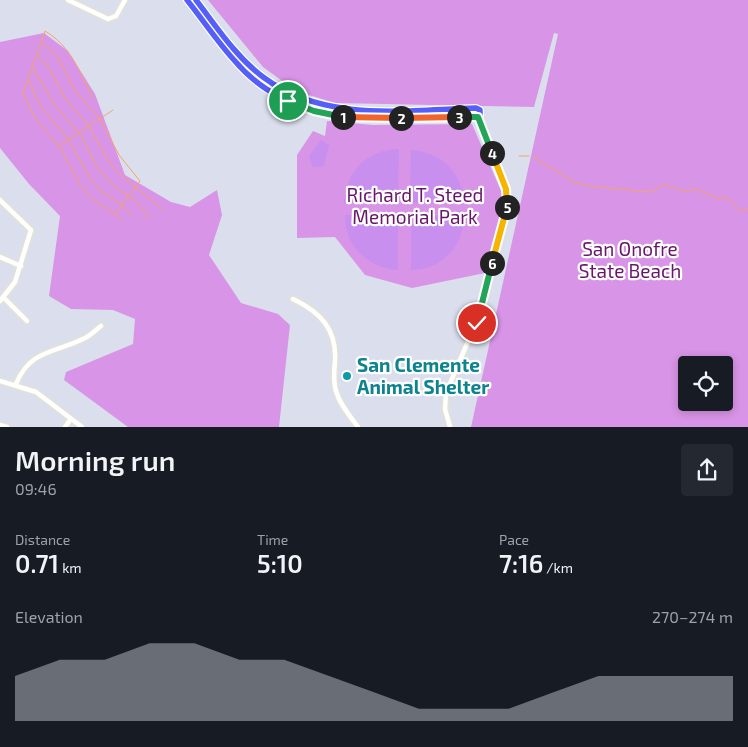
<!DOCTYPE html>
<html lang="en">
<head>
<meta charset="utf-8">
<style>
  body { margin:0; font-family:"Exo 2",sans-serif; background:#242831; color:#f1f3f6; height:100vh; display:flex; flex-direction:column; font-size:19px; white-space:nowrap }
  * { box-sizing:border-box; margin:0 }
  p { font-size:16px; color:#9ea1a6 }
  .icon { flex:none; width:28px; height:28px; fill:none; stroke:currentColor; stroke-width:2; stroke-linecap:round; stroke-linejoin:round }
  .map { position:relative; height:427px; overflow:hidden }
  .side { display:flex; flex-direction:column; background:#171b24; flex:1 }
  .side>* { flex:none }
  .fabs { position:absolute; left:678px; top:356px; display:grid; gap:10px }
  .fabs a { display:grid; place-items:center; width:55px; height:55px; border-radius:5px; background:#171b24; box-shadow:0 2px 8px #0003; font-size:25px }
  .pin { position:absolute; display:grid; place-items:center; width:42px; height:42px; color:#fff; margin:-21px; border:2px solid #fff; border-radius:50%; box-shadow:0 1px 5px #0007 }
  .km { position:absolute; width:25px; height:25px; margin:-12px; border-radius:50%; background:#222; color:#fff; font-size:14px; line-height:25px; text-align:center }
  .round { display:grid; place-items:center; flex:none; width:52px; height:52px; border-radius:5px; background:#242831 }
  .overview { display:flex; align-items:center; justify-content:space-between; height:85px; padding:0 15px }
  h1 { font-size:28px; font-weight:600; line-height:38px }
  .metrics { display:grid; grid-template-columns:repeat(3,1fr); gap:8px; height:85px; padding:5px 15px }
  .metrics div { display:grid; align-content:center }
  .metrics b { font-size:25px; font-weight:600 }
  .metrics small { font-size:14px; font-weight:400 }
  .metrics p { font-size:14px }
  .chart { height:140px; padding:10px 15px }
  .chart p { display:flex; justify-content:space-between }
  .chart svg { width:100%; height:90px; margin-top:5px; fill:#8c9099; opacity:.7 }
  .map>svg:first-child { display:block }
  .green { fill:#d894e6; fill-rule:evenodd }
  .pitch { fill:#c88fee }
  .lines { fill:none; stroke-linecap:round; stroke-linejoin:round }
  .stream { stroke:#f4a568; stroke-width:1 }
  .minor-casing { stroke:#e4e3d0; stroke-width:7 }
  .major-casing { stroke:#fff; stroke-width:8 }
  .minor { stroke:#fff; stroke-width:4.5 }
  .major { stroke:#555ff8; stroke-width:5.5 }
  .split-1-casing { stroke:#fff; stroke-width:10 }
  .split-2-casing { stroke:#fff; stroke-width:10 }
  .split-3-casing { stroke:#fff; stroke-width:10 }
  .split-4-casing { stroke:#fff; stroke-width:10 }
  .split-5-casing { stroke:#fff; stroke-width:10 }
  .split-6-casing { stroke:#fff; stroke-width:10 }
  .split-7-casing { stroke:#fff; stroke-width:10 }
  .split-1 { stroke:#22a559; stroke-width:6 }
  .split-2 { stroke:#f0652b; stroke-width:6 }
  .split-3 { stroke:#f0652b; stroke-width:6 }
  .split-4 { stroke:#22a559; stroke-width:6 }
  .split-5 { stroke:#f5b400; stroke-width:6 }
  .split-6 { stroke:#f5b400; stroke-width:6 }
  .split-7 { stroke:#22a559; stroke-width:6 }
  .culture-dot { fill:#0f9aa8; stroke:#fff; stroke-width:2 }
  .labels { text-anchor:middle; stroke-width:4.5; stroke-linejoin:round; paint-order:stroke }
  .park-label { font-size:19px; fill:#67166a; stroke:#fff }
  .culture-label { font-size:19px; font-weight:bold; fill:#0d838f; stroke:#fff; text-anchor:start }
</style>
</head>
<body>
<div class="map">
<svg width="748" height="427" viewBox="0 0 748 427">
  <rect width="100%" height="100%" fill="#dbdfed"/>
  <g class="green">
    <path d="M208,0H748V427H471L558,34L554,33L534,107L335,103L296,91L263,67ZM686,365H724V402H686Z"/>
    <polygon points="44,33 68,51 95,94 125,175 171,202 190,207 217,190 222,215 209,255 241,303 278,314 290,325 279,427 128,427 64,380 66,372 133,344 135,319 113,310 71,309 49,296 60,216 29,184 0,148 0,42"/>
    <polygon points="327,121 373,125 472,124 502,193 502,208 485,273 412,288 365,275 335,237 297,238 297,155 313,131 325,136"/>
  </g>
  <g class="pitch">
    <polygon points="321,140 329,145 324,166 313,167 309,156"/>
    <path d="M399,149L398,202L344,203C346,171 367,150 399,149Z"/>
    <path d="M411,150C442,152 463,174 464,204L412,203L410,200Z"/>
    <path d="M345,215L398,216V270C368,268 344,246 345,215Z"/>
    <path d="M415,215L465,216C462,247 443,269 411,270V220Z"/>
  </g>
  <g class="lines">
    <g class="stream">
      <polyline points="42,43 58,57 75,91 100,119 119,155 140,181 115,214 122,221"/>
      <polyline points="38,55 49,68 65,98 89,126 108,161 122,176 162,209"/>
      <polyline points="33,68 54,104 82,137 96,166 114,186 134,200 150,218"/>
      <polyline points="29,80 39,104 68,139 91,180 102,192 122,205 132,215"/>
      <path d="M93,98C80,73 71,46 45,31L23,93L35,118L61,149L80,185L95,201L115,214"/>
      <polyline points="59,146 113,110"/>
      <polyline points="519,156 529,156"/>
      <polyline points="533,157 574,182 588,186 649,192 665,185 685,191 696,189 719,199 727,197 740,211 748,208"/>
    </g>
    <g class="minor-casing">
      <g id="minor">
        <polyline points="68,0 108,19 116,16 125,0"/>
        <polyline points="0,200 31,230 15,282 0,301"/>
        <polyline points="0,257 21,266"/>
        <polyline points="4,298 27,321"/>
        <path d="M293,299C320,312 337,329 335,361C334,371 333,381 336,391C340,405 350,416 358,427"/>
        <polyline points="0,381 36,392 82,427"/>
        <path d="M16,384C30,349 56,353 85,338C91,335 96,330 101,326"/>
        <polyline points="0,425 7,427"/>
        <polyline points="65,427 71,419"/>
        <polyline points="450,427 445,409 446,393 478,318 508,202 506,186 478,117"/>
      </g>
    </g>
    <g class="major-casing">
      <path id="major" d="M187,0C203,20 217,41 234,60C281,116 345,119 412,118C427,118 469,120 480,115V110L476,108C404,110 325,123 263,77C236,57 216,26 196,0"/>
    </g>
    <use href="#minor" class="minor"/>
    <use href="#major" class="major"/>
  </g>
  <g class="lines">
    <g class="split-1-casing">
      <polyline id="split-1" points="288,101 314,111 343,117"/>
    </g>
    <g class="split-2-casing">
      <polyline id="split-2" points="343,117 401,118"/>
    </g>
    <g class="split-3-casing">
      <polyline id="split-3" points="401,118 459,117"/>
    </g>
    <g class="split-4-casing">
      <polyline id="split-4" points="459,117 478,117 492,153"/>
    </g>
    <g class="split-5-casing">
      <polyline id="split-5" points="492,153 506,189 507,207"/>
    </g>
    <g class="split-6-casing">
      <polyline id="split-6" points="492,263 507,207"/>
    </g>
    <g class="split-7-casing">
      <polyline id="split-7" points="477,323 492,263"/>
    </g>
    <use href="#split-1" class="split-1"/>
    <use href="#split-2" class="split-2"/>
    <use href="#split-3" class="split-3"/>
    <use href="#split-4" class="split-4"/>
    <use href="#split-5" class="split-5"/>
    <use href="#split-6" class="split-6"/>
    <use href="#split-7" class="split-7"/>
  </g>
  <circle class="culture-dot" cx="347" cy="376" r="5"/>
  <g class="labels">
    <g class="park-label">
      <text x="415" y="202">Richard T. Steed<tspan x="415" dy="22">Memorial Park</tspan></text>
      <text x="630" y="256">San Onofre<tspan x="630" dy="22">State Beach</tspan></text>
    </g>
    <g class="culture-label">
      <text x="357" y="372">San Clemente<tspan x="357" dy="22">Animal Shelter</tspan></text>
    </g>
  </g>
</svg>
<div class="fabs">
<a><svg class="icon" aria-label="locate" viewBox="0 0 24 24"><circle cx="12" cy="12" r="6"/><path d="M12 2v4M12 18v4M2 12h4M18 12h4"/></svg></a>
</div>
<div class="pin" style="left:288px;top:101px;background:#1e9e55"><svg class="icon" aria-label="arrive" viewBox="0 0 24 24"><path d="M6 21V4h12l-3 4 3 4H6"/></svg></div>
<div class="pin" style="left:477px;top:323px;background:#d93025"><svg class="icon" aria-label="check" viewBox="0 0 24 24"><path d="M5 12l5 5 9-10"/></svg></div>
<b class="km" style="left:343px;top:117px">1</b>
<b class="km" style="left:401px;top:118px">2</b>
<b class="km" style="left:459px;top:117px">3</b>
<b class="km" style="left:492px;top:153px">4</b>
<b class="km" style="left:507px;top:207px">5</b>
<b class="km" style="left:492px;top:263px">6</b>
</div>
<section class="side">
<div class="overview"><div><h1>Morning run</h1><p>09:46</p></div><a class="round"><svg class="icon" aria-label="share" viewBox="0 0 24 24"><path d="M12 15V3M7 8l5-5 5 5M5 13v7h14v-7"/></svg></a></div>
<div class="metrics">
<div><p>Distance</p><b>0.71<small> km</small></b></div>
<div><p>Time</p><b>5:10</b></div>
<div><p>Pace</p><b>7:16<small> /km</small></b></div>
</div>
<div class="chart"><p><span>Elevation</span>270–274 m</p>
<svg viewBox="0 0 160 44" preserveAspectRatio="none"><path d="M0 44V22L10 14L20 14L30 6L40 6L50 14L60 14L70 22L80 30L90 38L100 38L110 38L120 30L130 22L140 22L150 22L160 22V44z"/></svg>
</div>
</section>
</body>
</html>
